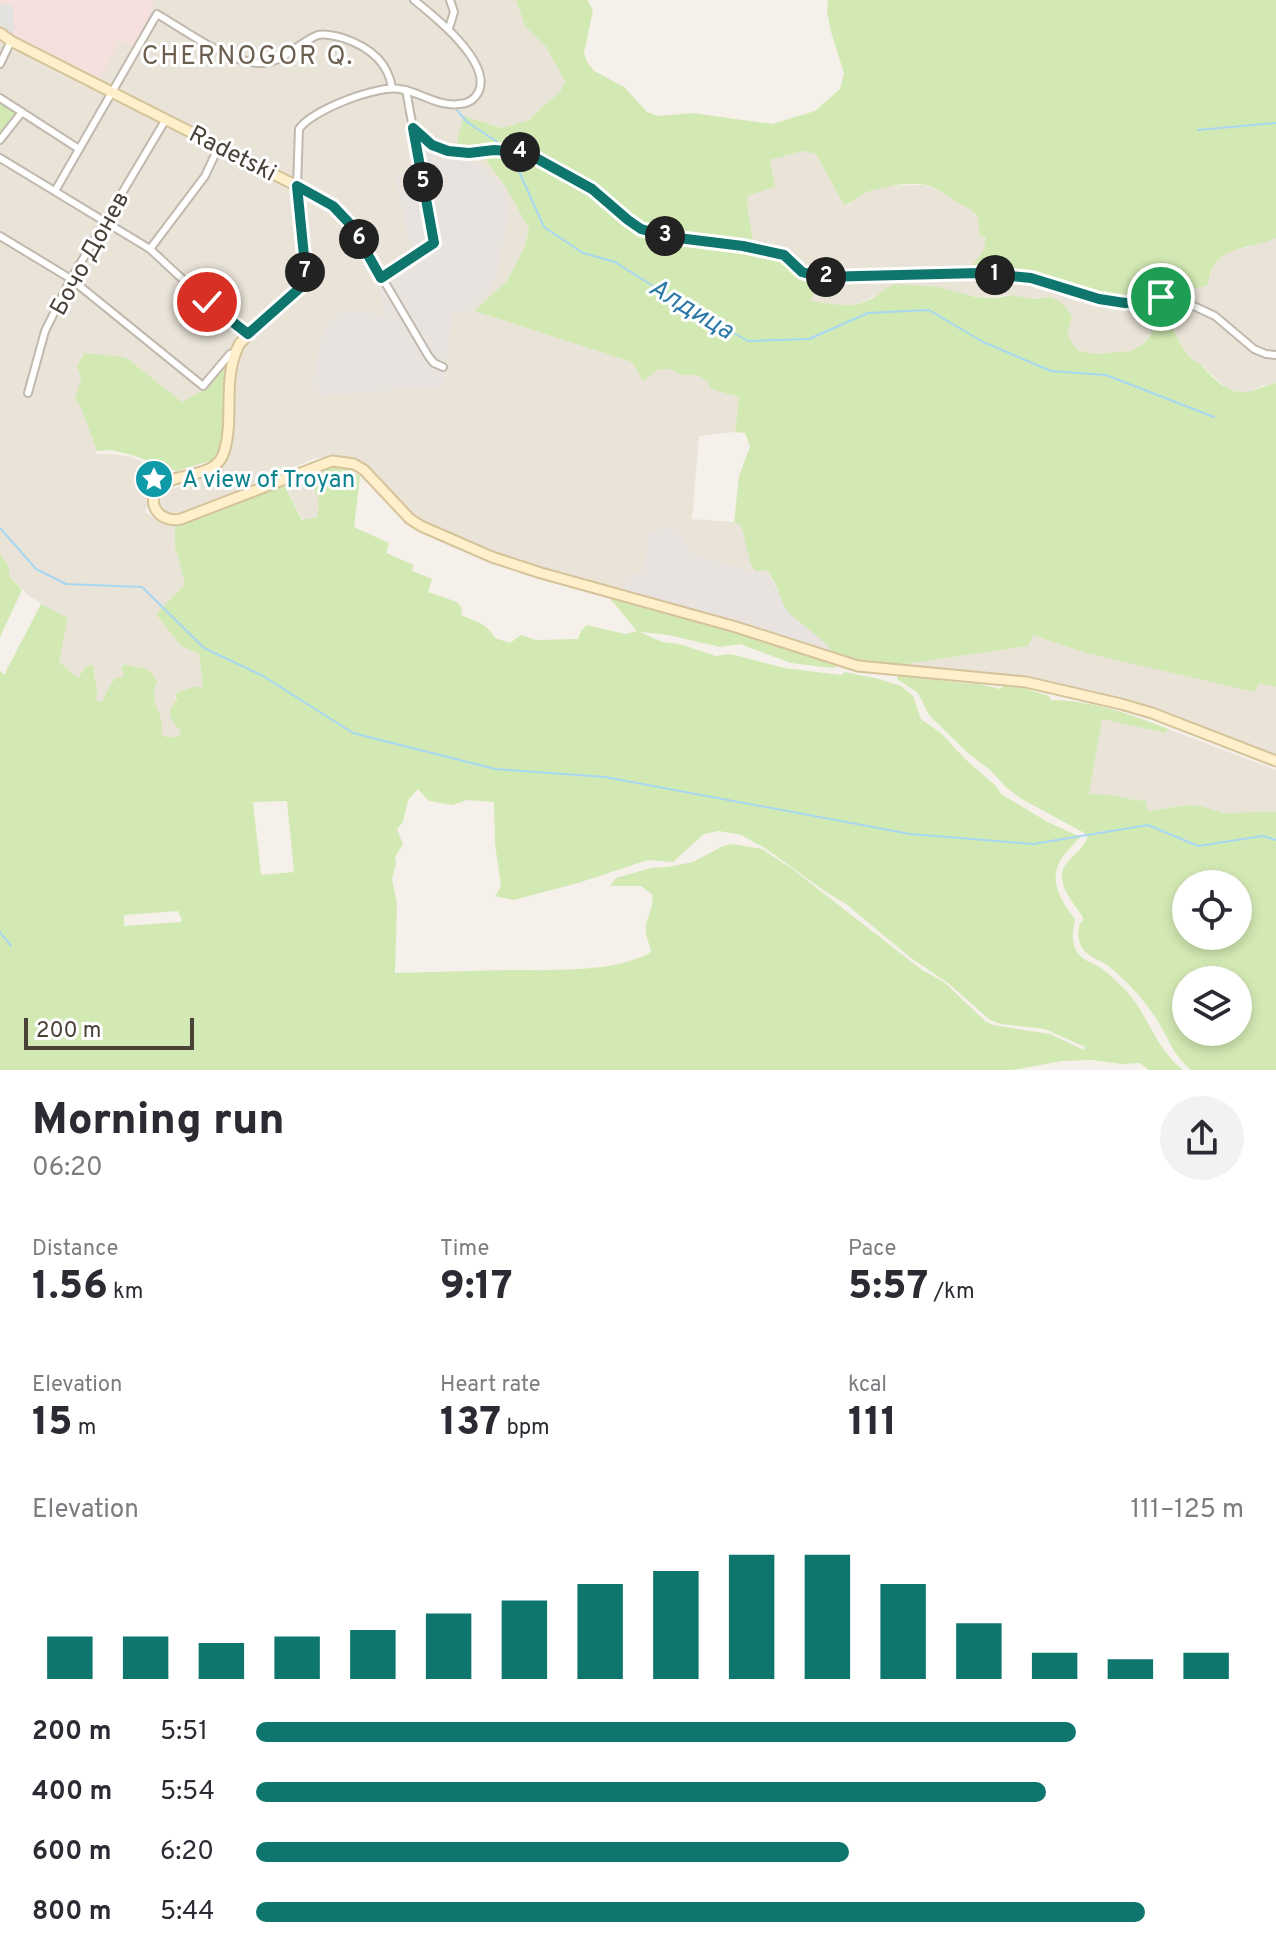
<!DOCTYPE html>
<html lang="en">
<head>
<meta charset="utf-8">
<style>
  body { margin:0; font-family:Overpass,sans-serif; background:#f2f2f3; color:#2b2b33; height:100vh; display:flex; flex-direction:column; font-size:30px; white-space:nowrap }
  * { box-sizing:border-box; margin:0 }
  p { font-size:26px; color:#7c7c81 }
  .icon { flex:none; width:44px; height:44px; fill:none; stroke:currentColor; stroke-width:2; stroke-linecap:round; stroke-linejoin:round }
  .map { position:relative; height:1070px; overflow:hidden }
  .sheet { display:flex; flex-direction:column; background:#fff; flex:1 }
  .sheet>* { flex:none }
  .controls { position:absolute; left:1172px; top:870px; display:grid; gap:16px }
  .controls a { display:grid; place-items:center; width:80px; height:80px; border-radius:50%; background:#fff; box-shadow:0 4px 12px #0003; font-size:40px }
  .scale { position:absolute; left:24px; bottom:20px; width:170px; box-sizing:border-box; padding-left:8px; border:4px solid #4a4238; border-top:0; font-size:22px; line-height:28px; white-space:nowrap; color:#4a4238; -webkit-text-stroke:6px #fff; paint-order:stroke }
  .pin { position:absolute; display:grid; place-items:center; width:68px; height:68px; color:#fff; margin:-34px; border:4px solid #fff; border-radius:50%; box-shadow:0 2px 8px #0007 }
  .km { position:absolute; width:40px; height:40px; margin:-20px; border-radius:50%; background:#222; color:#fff; font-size:22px; line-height:40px; text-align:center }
  .round { display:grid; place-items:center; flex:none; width:84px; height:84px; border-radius:42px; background:#f2f2f3 }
  .head { display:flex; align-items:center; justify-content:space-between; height:136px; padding:0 32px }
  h1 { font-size:44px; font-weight:800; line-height:60px }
  .figures { display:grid; grid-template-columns:repeat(3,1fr); gap:12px; height:136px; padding:8px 32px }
  .figures div { display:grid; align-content:center }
  .figures b { font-size:40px; font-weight:800 }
  .figures small { font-size:22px; font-weight:400 }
  .figures p { font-size:22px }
  .chart { height:224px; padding:16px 32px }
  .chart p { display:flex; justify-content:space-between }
  .chart svg { width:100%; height:144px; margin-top:8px; stroke:#0f766e; stroke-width:6 }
  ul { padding:0 32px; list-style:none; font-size:26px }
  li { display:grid; grid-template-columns:128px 96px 1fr; align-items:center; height:60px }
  li i { height:20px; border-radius:10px; background:#0f766e }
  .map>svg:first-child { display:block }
  .residential { fill:#e9e3d8; fill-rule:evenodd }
  .industrial { fill:#e8e3df }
  .medical { fill:#f5e0de }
  .green { fill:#d3e9b3; fill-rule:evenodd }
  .parking { fill:#e4e2df }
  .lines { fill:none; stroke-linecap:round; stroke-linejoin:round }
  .stream { stroke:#a7d7f1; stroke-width:2 }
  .street-casing { stroke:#c1b9ad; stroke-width:10 }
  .secondary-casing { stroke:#d5c39a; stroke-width:13 }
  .street { stroke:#fff; stroke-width:6 }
  .secondary { stroke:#fff0cb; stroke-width:9 }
  .route-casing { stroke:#fff; stroke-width:16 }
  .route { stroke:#0f766e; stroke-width:10 }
  .labels { text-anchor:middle; stroke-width:6; stroke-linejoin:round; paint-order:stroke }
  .street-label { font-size:24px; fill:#4a4238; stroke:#fff }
  .culture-label { font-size:24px; fill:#0d838f; stroke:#fff; text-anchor:start }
  .neighbourhood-label { font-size:26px; letter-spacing:2px; fill:#6d5f4f; stroke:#fff }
  .water-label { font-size:26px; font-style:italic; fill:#2c78a7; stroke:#fff }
</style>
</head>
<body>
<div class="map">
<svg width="1276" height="1070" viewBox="0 0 1276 1070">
  <rect width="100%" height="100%" fill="#f5f1ea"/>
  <g class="residential">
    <path d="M0,0H516L525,26L546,47L565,81L560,92L544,105L529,120L502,128L465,116L460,153L479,161L482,155L506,187L529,229L525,246L507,281L474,311L632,362L659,369H669L682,375H697L708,382L711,389L739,396L735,432L699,436L692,519L734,522L741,525L744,539L767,570L782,599L692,612L518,562L442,534L403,510L366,468L338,457L315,458L213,503L181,514L167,512L158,504L162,493L212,473L228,457L234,423L235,365H227L204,390L182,402L128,359L85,353L77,365L81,379L80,404L97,451L96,454H113L130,457L170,473L167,475L150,499L145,512L160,522L175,525V547L185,584L181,646L199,654L203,690L196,686L175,693L179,727L181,731L179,736L174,738L163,735L161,733L156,707L153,701L156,681L150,671L124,664L121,667L125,675L122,678H115L106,693L103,701L100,703L96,698L97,683L95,679V670L86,666L78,678L59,662L68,618L53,612L27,594L10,577L4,559L0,554ZM409,136L442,150L441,390L408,389L343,310L386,315L412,256L395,175L418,173Z"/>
    <polygon points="803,151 816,154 844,205 849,205 862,194 888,186 924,185 942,192 973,209 980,219 986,244 981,257 967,270 984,279 1012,283 1043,285 1091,301 1115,305 1128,305 1168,297 1198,307 1254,345 1212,310 1185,298 1179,292 1207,286 1213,265 1227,251 1246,248 1276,238 1276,383 1262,386 1246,393 1228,389 1200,364 1194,362 1182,348 1173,329 1177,319 1148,335 1144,344 1130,351 1095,354 1077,350 1067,334 1072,317 1040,297 1032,299 1013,295 982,297 927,288 880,294 855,305 840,305 811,301 795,267 758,258 754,246 748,212 747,196 775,187 770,160"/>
    <polygon points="305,476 319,498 320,504 317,517 303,520 284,485"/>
    <polygon points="1033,635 1086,653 1256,691 1259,683 1276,687 1276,761 1199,732 1029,680 1001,675 892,666 1028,646"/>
    <polygon points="1102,719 1164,733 1168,729 1276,770 1276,812 1245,814 1223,813 1187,805 1148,811 1141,801 1110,795 1089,794"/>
  </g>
  <g class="industrial">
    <polygon points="409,135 482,167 504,189 510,216 494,285 467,314 454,311 442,390 408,389 323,396 312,386 322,332 343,310 386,315 374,278 412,256 395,175 418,173"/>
    <polygon points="673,525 694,555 769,576 783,600 869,665 620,591 628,576 643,572 649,531"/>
  </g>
  <polygon class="medical" points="0,0 154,0 153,7 134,46 119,41 99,81 14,38 0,28"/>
  <g class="green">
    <path d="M516,0H587L593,10L584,53L587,62L594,71L624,87L647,112L658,116L693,113L772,124L815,111L840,89L844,73L831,32L827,11L828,0H1276V238C1256,248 1223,246 1213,267C1210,272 1209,280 1207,286L1179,292L1169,291L1140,299L1103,297L1075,289L1059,282L1045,278L966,271C976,261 987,252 985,237L979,235C980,213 977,213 959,203C948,197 938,188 926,185C909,181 881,187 865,193C857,197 853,204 844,205L816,154L803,151L770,160L775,187L747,196L748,212L754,246L710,237H689L657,233L642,226L600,189L578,179L565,170L533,154L509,146L505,148L460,154L457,140L464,116L502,128L529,120L544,105L560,92L565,81L546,47L525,26Z"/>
    <polygon points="0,102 17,113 0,136"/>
    <path d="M518,154L530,157L547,169L599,197L625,225L634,230L657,239L677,242L708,243L773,253L792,267L813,275L811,279L814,292L811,301L840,305H855L872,299L893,284L938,287L976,297L995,298L1013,295L1032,299L1050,297L1059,301L1065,306L1072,317L1067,334L1077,350L1095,354L1130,351L1144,344L1157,325L1178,317L1173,329C1180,343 1186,358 1200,364C1211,376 1226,393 1244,392C1253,392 1266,385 1276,383V687L1259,683L1255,692L1086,653L1033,635L1028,646L892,666L869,664L831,655L829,646L790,614L784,606L776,585L767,570L755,571L750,561L741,525L734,522L739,476L750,447L745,433L735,432L739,397L711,389L708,382L697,375H682L669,369H659L643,381L632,362L474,311L507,281L525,246L529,229L506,187L482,155Z"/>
    <polygon points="85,353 122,357 128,359 182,402 204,390 227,365 223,441 217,459 176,471 132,455 111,450 97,451 80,405 75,399 81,379 77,365"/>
    <path d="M328,467L345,469L360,476L354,527L389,543L386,553L414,565L412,571L432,579L428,592L457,602L462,608L461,615C475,621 488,624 495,638L510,643L521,635L536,640L578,639L581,631L587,625L625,634L637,631L608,596L776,642L836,663L837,666L834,668L823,667L791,663L740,644L720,647L668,635L640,632L662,642L679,644L716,656L731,654L784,668L841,675L845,672L879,679L901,686L913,696L921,719L942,734L965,759L996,786L1001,794L1046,821L1080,837C1074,845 1063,854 1059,863C1049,884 1063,903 1075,919C1073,929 1071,941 1076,950C1082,961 1092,962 1101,968C1110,975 1121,985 1129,994C1151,1021 1155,1047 1183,1070H1148L1147,1068L1139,1063L1122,1064L1091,1060L1062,1061L1013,1070H0V671L4,675L41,604L68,618L59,662L78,678L86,666L93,665C95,670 94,673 95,679C97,687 98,689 96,698L99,702L103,701L106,693L115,678H122L124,675L121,667L125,664L137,668L143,667L150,671L157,681C147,707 166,711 161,733C165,738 173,738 179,736L181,731C171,720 164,713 177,700L175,693L196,686L203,689L199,654L181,646L156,614L185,584L175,547V525L284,485L302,520L317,517C322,495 316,494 305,476ZM418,789L429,801L452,805L467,800L494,802L495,843L501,887L495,896L513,900L521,898L578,883L648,860L673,862L704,834L719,831L741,835L765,848L823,890L846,904L911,958L948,983L990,1020L1001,1024L1045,1029L1085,1047L1084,1050L1050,1034L993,1025L985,1021L944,982L922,970L791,868L762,849L733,844L723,846L693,862L668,867L651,868L616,878L610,886H641L652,894C654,907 648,914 646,926C644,935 650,943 651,952C616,973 548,970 506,970C469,971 432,972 395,973L397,904L392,879L396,864L395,857L403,844L397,829L403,822L408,800ZM287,801L294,872L261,875L253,802ZM178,911L182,920L180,922L124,926V915Z"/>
    <polygon points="0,554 8,565 10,577 22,590 0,637"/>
    <path d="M899,675L961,683L979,684L1000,689L1004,686L1024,688L1049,696L1051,700C1091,700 1131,714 1168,729L1165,733L1102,719L1089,794L1110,795L1140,801L1143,798L1146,802L1148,811L1187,805L1200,806L1223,813L1276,812V1070H1191C1173,1054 1171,1044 1160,1025C1152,1011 1141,997 1130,986C1123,979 1115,971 1107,965C1098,959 1088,957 1082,948C1078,940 1077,933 1080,924C1081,922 1083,921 1083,919C1083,912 1061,895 1062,875C1063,859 1084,852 1088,835L1020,798L1007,788L989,769L970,755L929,715L918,693L897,679ZM1238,884V936H1186V884ZM1186,980H1238V1032H1186Z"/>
  </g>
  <polygon class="parking" points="0,0 1,5 13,5 14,38 0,28"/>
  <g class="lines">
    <g class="stream">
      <polyline points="457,110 467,122 496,141 501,147"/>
      <polyline points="1198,130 1276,123"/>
      <polyline points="505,152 517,167 544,227 583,253 615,262 680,303 748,341 809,339 868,313 929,310 983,342 1051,371 1106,375 1214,417"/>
      <polyline points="0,528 36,569 66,584 142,587 204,648 263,676 353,733 495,769 605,777 910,834 1033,844 1148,825 1198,846 1263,836 1276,840"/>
      <polyline points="0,932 11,946"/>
    </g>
    <g class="street-casing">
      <g id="street">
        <path d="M414,0C434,16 491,61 479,91C475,99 468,104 459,104C438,107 420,92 400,89C377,85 312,110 299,129L297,186L333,206L351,225L429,357L434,363L443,367"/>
        <polyline points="449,28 454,12 450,0"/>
        <polyline points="0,64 11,41"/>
        <polyline points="0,98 79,149"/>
        <polyline points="413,128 432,145 448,151 469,153 494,150 525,152 592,189 628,220 641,229 670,237 743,246 784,255 802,272 820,277 980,273 1031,278 1099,299 1125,303 1147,302 1169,297 1185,302 1215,316 1254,349 1266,354 1276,355"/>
        <polyline points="0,140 22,112"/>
        <polyline points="0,158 150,249 207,302 248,334"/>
        <path d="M55,191L157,14C186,31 224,60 257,63C282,65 297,43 318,35C326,33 335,36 343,38C367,46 388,61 392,88"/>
        <polyline points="0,236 71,279 203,386 230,354 234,353"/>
        <polyline points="150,249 205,176 219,146"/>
        <polyline points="381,278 434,243 406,90"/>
        <polyline points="28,393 45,331 71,279 166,119"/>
      </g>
    </g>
    <g class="secondary-casing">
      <path id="secondary" d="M0,33L11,41L297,186L306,276L302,286L240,343C221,378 235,417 224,452C216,479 178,471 161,486C143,502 160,524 181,519L332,461L354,464L364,470L410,519L421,526L492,557L541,573L736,627L858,666L1026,682L1121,704L1152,713L1276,761"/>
    </g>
    <use href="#street" class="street"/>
    <use href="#secondary" class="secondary"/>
  </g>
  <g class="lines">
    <g class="route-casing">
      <polyline id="route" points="207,302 248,334 302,286 306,276 297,186 333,206 351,225 381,278 434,243 413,128 432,145 448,151 469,153 494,150 525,152 592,189 628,220 641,229 670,237 743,246 784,255 802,272 820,277 980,273 1031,278 1099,299 1125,303 1147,302 1161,297"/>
    </g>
    <use href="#route" class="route"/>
  </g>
  <defs>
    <g id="sight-disc" transform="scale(2)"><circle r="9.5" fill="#0f9aa8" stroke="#fff"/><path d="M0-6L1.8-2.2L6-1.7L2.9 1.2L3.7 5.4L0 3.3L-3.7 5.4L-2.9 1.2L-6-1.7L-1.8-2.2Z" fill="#fff"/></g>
  </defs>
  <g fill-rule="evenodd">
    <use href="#sight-disc" x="154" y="479"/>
  </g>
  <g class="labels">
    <g class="street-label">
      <text transform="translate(233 153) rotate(27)" y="8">Radetski</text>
      <text transform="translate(89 253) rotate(-61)" y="8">Бочо Донев</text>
    </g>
    <g class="culture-label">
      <text x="182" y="487">A view of Troyan</text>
    </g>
    <g class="neighbourhood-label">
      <text x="248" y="64">CHERNOGOR Q.</text>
    </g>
    <g class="water-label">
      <text transform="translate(692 308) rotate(31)" y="9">Алдица</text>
    </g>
  </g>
</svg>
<div class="controls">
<a><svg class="icon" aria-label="locate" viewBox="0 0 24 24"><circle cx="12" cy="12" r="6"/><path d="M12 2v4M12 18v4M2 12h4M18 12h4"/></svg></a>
<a><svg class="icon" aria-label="layers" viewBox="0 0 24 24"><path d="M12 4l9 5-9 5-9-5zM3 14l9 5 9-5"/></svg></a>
</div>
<div class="scale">200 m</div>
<div class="pin" style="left:1161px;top:297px;background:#1e9e55"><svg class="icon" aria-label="arrive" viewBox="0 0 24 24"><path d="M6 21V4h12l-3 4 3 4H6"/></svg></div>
<div class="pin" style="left:207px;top:302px;background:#d93025"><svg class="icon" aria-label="check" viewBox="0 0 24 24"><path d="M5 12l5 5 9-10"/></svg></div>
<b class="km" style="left:995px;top:275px">1</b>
<b class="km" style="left:826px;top:277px">2</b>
<b class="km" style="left:665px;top:236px">3</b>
<b class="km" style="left:520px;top:152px">4</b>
<b class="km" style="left:423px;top:182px">5</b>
<b class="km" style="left:359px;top:239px">6</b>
<b class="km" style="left:305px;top:272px">7</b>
</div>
<section class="sheet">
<div class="head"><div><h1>Morning run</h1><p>06:20</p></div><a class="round"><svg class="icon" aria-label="share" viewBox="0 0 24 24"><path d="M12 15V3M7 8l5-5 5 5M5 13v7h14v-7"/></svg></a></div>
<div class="figures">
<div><p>Distance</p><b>1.56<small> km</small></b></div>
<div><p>Time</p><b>9:17</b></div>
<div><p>Pace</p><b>5:57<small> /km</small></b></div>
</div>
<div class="figures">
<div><p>Elevation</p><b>15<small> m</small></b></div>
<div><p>Heart rate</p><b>137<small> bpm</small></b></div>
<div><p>kcal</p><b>111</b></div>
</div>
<div class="chart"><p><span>Elevation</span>111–125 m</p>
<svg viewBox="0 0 160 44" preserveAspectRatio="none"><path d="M5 44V31M15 44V31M25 44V33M35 44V31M45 44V29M55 44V24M65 44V20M75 44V15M85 44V11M95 44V6M105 44V6M115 44V15M125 44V27M135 44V36M145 44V38M155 44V36"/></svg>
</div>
<ul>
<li><b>200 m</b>5:51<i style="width:83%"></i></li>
<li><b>400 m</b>5:54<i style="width:80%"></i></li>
<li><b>600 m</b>6:20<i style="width:60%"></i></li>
<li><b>800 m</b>5:44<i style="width:90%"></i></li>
</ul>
</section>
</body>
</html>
